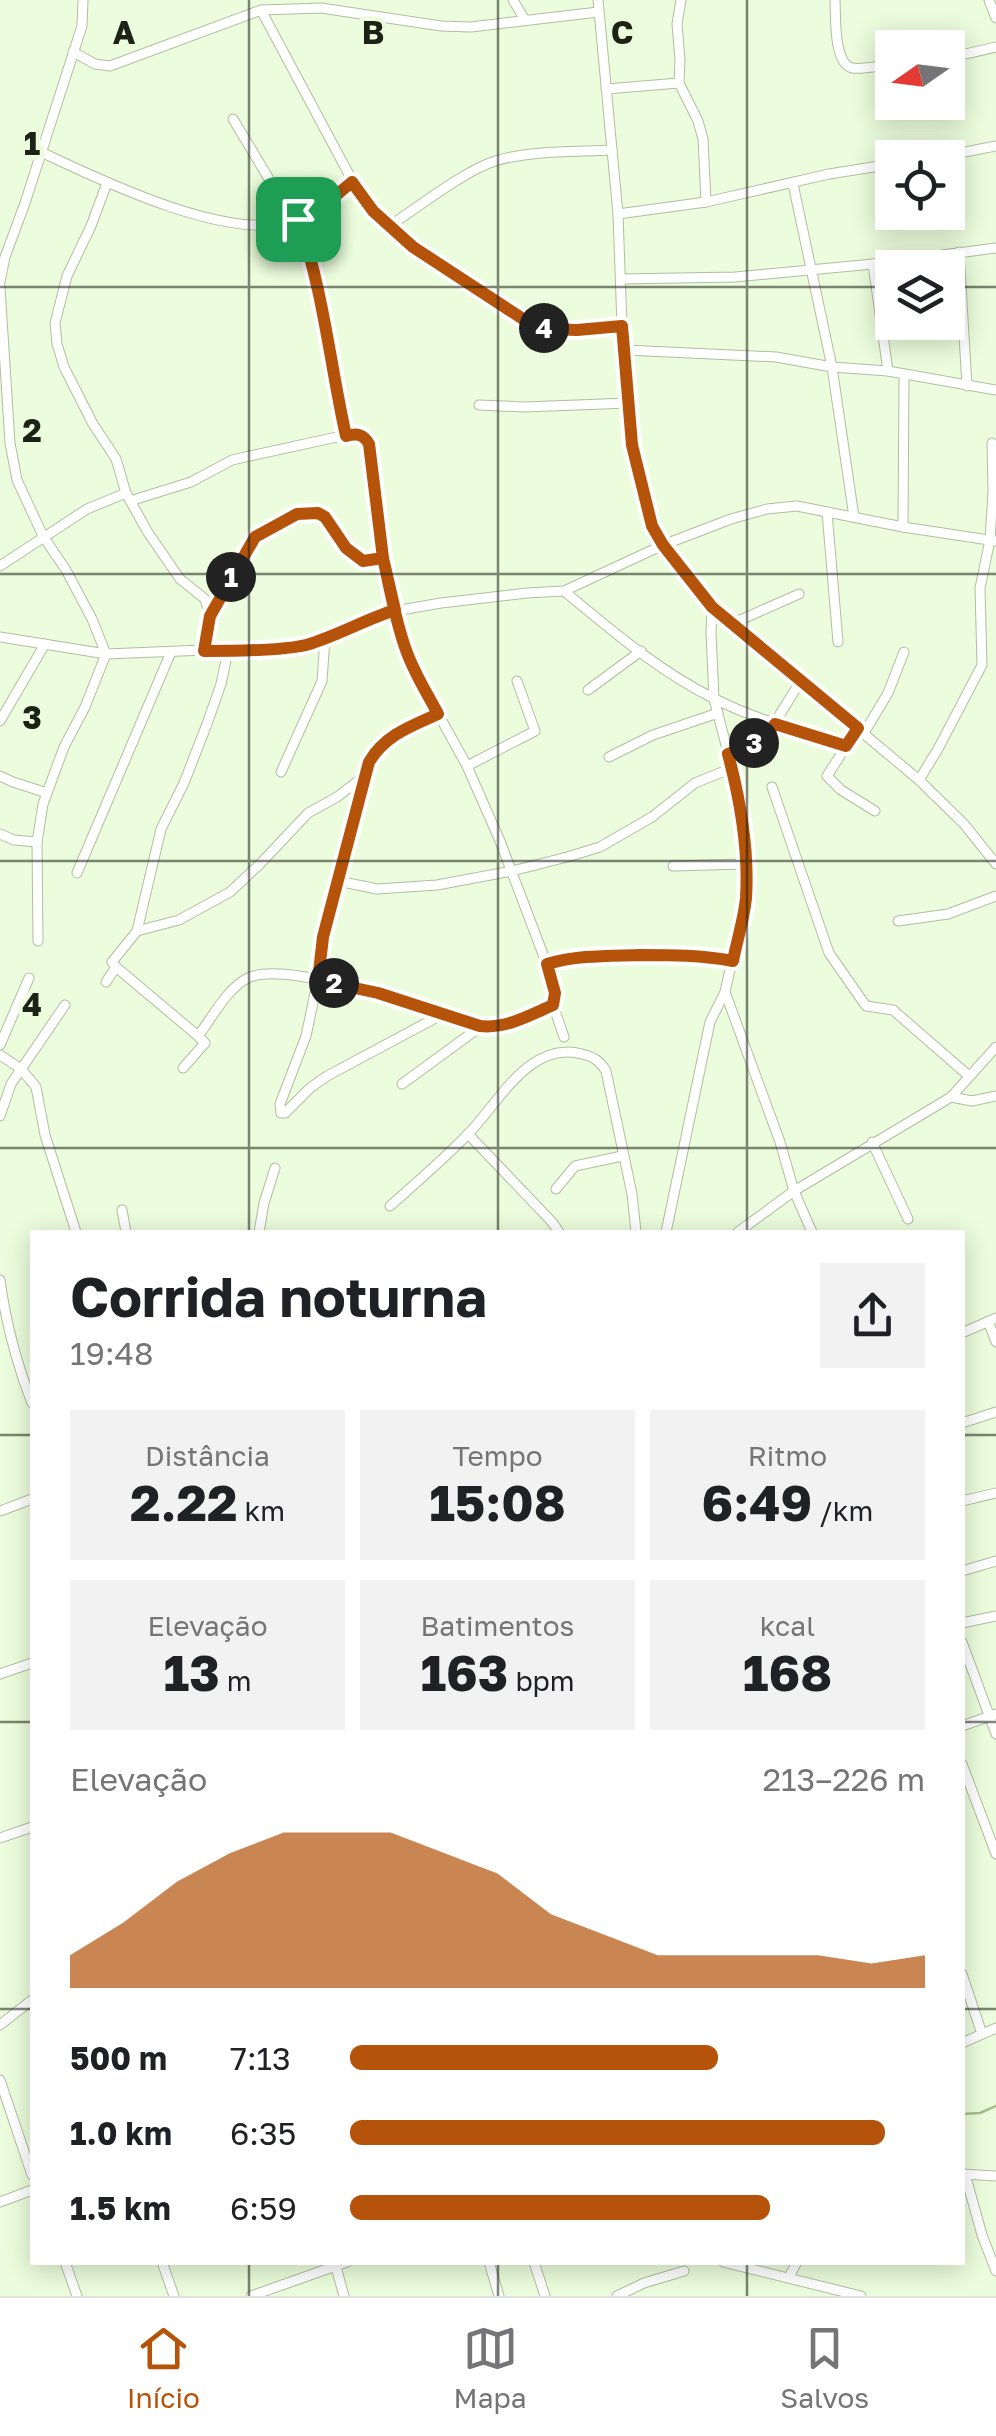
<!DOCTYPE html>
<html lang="pt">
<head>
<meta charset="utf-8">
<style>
  body { margin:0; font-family:"Golos Text",sans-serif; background:#f2f2f2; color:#202124; height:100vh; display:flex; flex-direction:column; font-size:38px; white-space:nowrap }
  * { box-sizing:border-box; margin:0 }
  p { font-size:32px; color:#757577 }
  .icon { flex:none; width:55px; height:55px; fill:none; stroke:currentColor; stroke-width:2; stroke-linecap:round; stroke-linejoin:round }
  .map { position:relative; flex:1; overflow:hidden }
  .details { position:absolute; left:30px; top:1230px; width:935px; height:1035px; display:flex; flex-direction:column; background:#fff; border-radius:0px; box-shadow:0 5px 25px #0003 }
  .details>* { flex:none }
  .needle { width:65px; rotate:256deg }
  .controls { position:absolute; left:875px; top:30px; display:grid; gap:20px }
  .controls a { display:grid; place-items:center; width:90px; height:90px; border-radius:0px; background:#fff; box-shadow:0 5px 25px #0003; font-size:50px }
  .pin { position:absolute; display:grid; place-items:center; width:85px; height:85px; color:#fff; margin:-42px; border-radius:20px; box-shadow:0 5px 15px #0006 }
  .km { position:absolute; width:50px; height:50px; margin:-25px; border-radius:50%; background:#222; color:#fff; font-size:28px; line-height:50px; text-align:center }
  .round { display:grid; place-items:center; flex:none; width:105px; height:105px; border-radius:0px; background:#f2f2f2 }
  .summary { display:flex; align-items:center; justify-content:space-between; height:170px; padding:0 40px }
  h1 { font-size:55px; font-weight:700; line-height:75px }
  .figures { display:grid; grid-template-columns:repeat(3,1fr); gap:15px; height:170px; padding:10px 40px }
  .figures div { display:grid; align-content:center; border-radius:0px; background:#f2f2f2; text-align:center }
  .figures b { font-size:50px; font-weight:700 }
  .figures small { font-size:28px; font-weight:400 }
  .figures p { font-size:28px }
  .chart { height:280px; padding:20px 40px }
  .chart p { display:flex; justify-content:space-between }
  .chart svg { width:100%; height:180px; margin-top:10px; fill:#b45309; opacity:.7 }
  ul { padding:0 40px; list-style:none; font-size:32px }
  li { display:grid; grid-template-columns:160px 120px 1fr; align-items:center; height:75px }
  li i { height:25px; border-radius:12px; background:#b45309 }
  .tab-bar { display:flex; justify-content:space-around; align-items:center; height:140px; border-top:2px solid #e0e0e0; background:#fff; font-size:28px; color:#757577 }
  .tab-bar a { display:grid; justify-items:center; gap:5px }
  .tab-bar .selected { color:#b45309 }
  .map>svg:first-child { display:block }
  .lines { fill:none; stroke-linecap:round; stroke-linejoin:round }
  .stream { stroke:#a5c089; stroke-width:2.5 }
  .street-casing { stroke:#afbfa0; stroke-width:11 }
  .street { stroke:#fff; stroke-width:9 }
  .route-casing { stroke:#fff; stroke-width:20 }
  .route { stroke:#b45309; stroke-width:12 }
  .grid { fill:none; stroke:#1c2216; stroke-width:2.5; stroke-opacity:0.55 }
  .grid-label { font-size:32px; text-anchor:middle; font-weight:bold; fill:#1c2216; stroke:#ebfddc; stroke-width:9; stroke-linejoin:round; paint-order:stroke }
</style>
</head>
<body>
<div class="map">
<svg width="996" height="2296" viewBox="0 0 996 2296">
  <rect width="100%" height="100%" fill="#ebfddc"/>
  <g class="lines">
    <polyline class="stream" points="962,2114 980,2113 996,2106"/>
    <g class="street-casing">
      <g id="street">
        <polyline points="513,0 525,20"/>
        <polyline points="598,0 618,214 622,326 632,445 652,526 680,569 712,607 919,780 964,824 996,864"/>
        <polyline points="681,0 677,24 680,60 679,83 698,121 703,139 706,202"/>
        <path d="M835,0C836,15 833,63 852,68C863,70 881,65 892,65"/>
        <polyline points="989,0 996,18"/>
        <polyline points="261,10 353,182 373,211 388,227 413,247 523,319 545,329 577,330 622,326"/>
        <polyline points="73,52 95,64 110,66 261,10 321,8 441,26 471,27 598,12"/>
        <polyline points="948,58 996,47"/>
        <polyline points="606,89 679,83"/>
        <polyline points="233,119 272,184 290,222"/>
        <path d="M41,152C100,180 232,244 295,220C317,212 335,196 353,182"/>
        <polyline points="935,158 996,146"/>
        <polyline points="107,183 91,226 67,276 55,323 57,344 64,367 93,424 116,459 126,493 147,531 180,579 205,599 210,616"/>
        <polyline points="793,184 832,367 854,517"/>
        <polyline points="618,214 706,202 829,174 892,164"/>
        <path d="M298,219C323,286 330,365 346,436"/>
        <path d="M388,227C417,208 464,171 495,161C532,150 574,152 612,150"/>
        <polyline points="959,252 967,386"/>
        <polyline points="873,264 888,371"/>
        <polyline points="621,279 735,277 873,264 996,248"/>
        <polyline points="0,282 5,257 25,203 82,26 83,0"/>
        <polyline points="0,287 10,443 17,480 43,536 66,570 92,619 106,654 85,707 64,747 43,804 37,842 38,941"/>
        <polyline points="625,350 776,357 832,367 888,371 996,390"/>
        <polyline points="479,405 524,407 629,403"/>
        <polyline points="130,501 191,482 232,460 355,433 365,437 369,444 383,558 398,625 406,651 416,674 467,766 500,841 552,978 555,993 553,1005 564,1037"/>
        <polyline points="827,512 838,642"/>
        <polyline points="903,527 904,376"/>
        <polyline points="0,566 87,509 126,493"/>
        <path d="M564,591C611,630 660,672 715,699C757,720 801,732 846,745"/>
        <polyline points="731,624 799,594"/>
        <polyline points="0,637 106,654 302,646 325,638 369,618 395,611 441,603 527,593 564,591 663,545 731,519 767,509 797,506 903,527 996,541"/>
        <path d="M204,651L210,616L249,545C257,534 270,529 282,523C333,494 327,536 363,561L383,558"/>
        <polyline points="588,690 641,651"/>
        <polyline points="438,714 391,737 376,750 369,762 363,777 358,807 323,937 318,979 306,1036 280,1104 281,1113 285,1113 310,1088 327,1076 443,1014"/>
        <polyline points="0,721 45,644"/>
        <polyline points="858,728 827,776 841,790 875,811"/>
        <polyline points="864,733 888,693 904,652"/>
        <polyline points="728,754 761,740 767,735 800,682"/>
        <polyline points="609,757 653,735 718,713"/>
        <polyline points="467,766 535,731 517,681"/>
        <polyline points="281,772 322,681 325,638"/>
        <polyline points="0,776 13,782 47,793"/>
        <polyline points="919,780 938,749 982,665 980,588 990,540 993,491 992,443"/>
        <polyline points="772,787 829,953 866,1006 893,1010 969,1076"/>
        <polyline points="0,834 14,840 37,842"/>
        <polyline points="673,866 746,864"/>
        <polyline points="77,873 171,652"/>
        <polyline points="338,881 377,889 437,885 512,871 567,857 600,847 652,817 695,783 732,768"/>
        <polyline points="898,921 948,914 996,896"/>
        <polyline points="137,931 179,920 230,892 260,864 308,813 337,797 363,777"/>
        <polyline points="547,964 583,955 708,956 733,961"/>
        <path d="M116,967L198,1036C212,1018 227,988 248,978C281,961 399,1000 436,1012C452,1017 471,1027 488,1027C510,1028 533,1014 553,1005"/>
        <polyline points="106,982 116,967 112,962 137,931 161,829 184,783 207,724 221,684 228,651"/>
        <polyline points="725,992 780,1142 794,1191 812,1232"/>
        <polyline points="0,1045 29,978"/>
        <polyline points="0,1055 21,1069 36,1087 45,1135 76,1232"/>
        <polyline points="183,1068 205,1043 198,1036"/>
        <polyline points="402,1084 480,1027"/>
        <polyline points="951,1097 996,1047"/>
        <polyline points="0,1116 11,1084 65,1005"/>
        <polyline points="468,1134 552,1222 559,1232"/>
        <polyline points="872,1142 908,1219"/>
        <polyline points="556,1189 575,1166 622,1156"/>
        <path d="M390,1206C417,1182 444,1159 469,1133C499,1102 530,1040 582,1054C594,1057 600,1061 606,1071L632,1194L636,1232"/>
        <polyline points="122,1210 126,1232"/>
        <polyline points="259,1232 264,1203 275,1168"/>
        <polyline points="666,1232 710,1022 725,992 746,897 742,824 732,768 714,699 711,633 712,607"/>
        <polyline points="738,1232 794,1191 951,1097 972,1101 996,1096"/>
        <path d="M0,1280C6,1324 16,1362 32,1403"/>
        <polyline points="988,1321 996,1342"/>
        <polyline points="962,1333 996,1318"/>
        <polyline points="962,1423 996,1412"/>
        <polyline points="962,1501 996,1493"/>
        <polyline points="0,1511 32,1499"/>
        <polyline points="962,1571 996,1561"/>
        <polyline points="962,1623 996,1616"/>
        <polyline points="962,1642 996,1734"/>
        <polyline points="0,1674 32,1663"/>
        <polyline points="962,1726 996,1714"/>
        <polyline points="962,1764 996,1854"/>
        <polyline points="0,1838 32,1827"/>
        <polyline points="962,1974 982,2034"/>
        <polyline points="0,2025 32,2000"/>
        <polyline points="962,2043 996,2028"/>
        <polyline points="0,2080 32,2175"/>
        <polyline points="962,2174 996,2176"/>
        <polyline points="965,2174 982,2235 996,2271"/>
        <polyline points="0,2202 32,2190"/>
        <polyline points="65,2262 77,2296"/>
        <polyline points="162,2262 174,2296"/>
        <polyline points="489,2262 499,2296"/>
        <polyline points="534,2262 545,2296"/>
        <polyline points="723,2262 861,2296"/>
        <polyline points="336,2267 344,2296"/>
        <polyline points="789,2277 797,2262"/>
        <polyline points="251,2296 347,2262"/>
        <polyline points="617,2296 644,2283 684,2271"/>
      </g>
    </g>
    <use href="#street" class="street"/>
  </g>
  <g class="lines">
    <g class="route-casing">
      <path id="route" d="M298,219C323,288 330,364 346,436C357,433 363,434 369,444L383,558L395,610C364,620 337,636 306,645C281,651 231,651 204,651L210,616L255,537L297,514L318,513L325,517L346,548L363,561L383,558C390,588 395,620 406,650C414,673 427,693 438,714C411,726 385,735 369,762L323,937L318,980L378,993L480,1026C506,1029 530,1015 553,1005L555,993L547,964C578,955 607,956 640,955C671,955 701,955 733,961C737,940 744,919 746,898C749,851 740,799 728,754L762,740L775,724L846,746L858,728L712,607L663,545L652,526L632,445L622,326L577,330L545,329L523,319L413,247L373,211L352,182L328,202L298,219"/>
    </g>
    <use href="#route" class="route"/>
  </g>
  <path class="grid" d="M249,0V1232M498,0V1232M747,0V1232M0,287H892M948,287H996M0,574H996M0,861H996M0,1148H996M0,1435H32M962,1435H996M0,1722H32M962,1722H996M0,2009H32M962,2009H996M249,2262V2296M498,2262V2296M747,2262V2296"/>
  <g class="grid-label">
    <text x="124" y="44">A</text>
    <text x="373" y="44">B</text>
    <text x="622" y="44">C</text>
    <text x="32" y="155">1</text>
    <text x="32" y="442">2</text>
    <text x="32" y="729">3</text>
    <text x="32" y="1016">4</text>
  </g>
</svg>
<div class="controls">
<a><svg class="needle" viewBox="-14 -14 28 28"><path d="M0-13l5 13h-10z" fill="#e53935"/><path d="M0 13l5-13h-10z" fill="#757577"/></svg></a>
<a><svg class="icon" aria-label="locate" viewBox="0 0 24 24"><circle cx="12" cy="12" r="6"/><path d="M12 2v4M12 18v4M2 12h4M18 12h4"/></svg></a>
<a><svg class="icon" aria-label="layers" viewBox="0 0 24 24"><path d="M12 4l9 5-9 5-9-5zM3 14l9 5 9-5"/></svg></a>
</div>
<div class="pin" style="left:298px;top:219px;background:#1e9e55"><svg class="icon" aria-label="arrive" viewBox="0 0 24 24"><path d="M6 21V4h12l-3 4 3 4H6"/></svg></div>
<b class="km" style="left:231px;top:577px">1</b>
<b class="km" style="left:334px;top:983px">2</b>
<b class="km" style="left:754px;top:743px">3</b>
<b class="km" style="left:544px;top:328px">4</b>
<section class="details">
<div class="summary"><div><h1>Corrida noturna</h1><p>19:48</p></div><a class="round"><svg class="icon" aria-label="share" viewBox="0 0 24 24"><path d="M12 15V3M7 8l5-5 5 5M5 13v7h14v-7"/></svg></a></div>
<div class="figures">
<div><p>Distância</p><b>2.22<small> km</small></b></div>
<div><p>Tempo</p><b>15:08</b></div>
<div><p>Ritmo</p><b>6:49<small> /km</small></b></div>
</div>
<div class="figures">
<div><p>Elevação</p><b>13<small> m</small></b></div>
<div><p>Batimentos</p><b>163<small> bpm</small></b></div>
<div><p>kcal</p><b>168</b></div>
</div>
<div class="chart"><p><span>Elevação</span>213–226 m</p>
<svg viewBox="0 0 160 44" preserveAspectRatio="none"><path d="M0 44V36L10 28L20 18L30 11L40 6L50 6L60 6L70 11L80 16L90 26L100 31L110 36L120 36L130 36L140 36L150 38L160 36V44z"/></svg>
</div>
<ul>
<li><b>500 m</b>7:13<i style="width:64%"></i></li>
<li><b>1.0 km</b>6:35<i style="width:93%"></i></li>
<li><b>1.5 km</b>6:59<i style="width:73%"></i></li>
</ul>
</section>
</div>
<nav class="tab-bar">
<a class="selected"><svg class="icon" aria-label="home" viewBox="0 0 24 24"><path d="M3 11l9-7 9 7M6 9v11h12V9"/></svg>Início</a>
<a><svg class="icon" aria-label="map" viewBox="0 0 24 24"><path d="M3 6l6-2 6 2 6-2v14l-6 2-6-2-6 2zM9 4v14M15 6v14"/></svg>Mapa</a>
<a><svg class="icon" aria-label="saved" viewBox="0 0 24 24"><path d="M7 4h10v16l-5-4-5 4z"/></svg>Salvos</a>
</nav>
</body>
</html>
